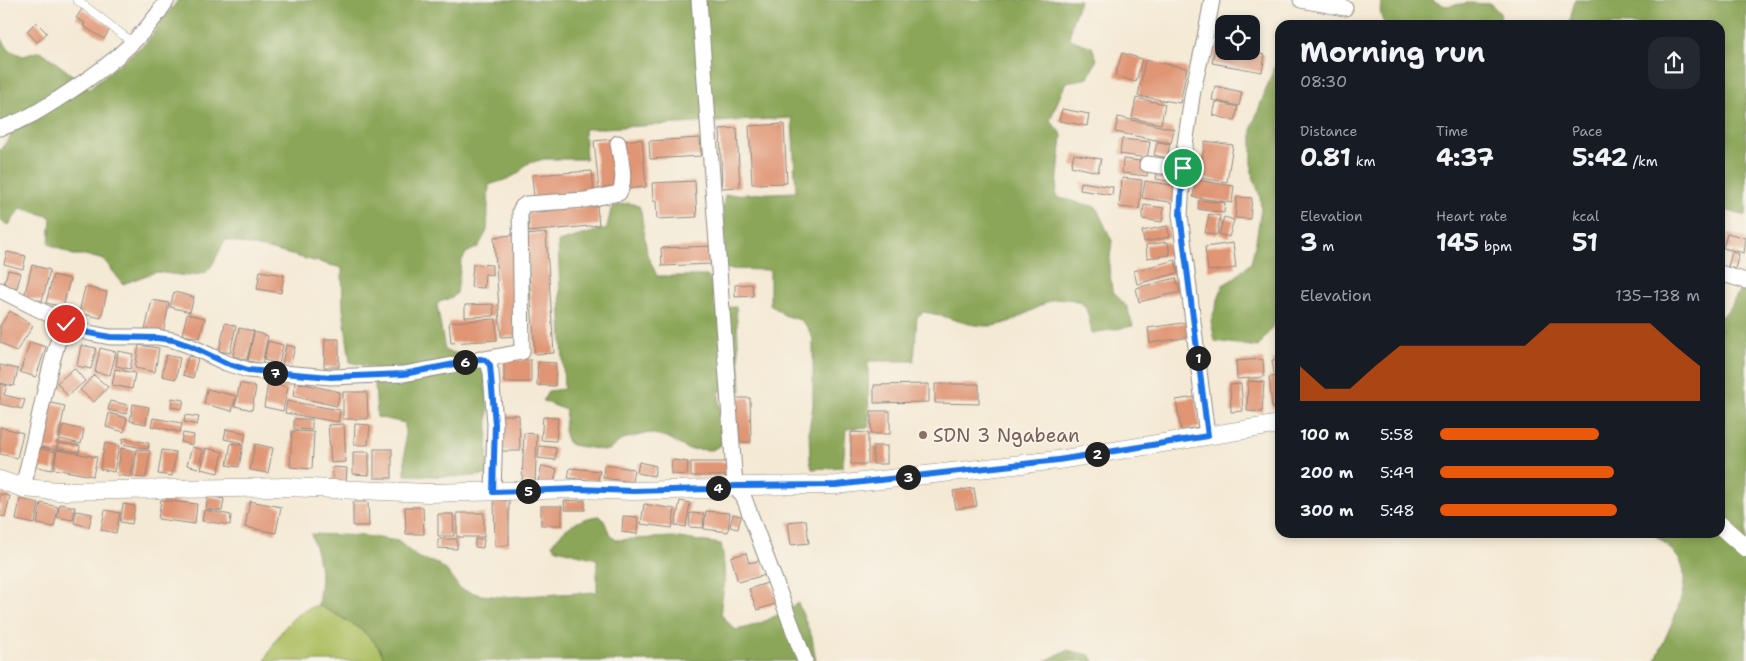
<!DOCTYPE html>
<html lang="en">
<head>
<meta charset="utf-8">
<style>
  body { margin:0; font-family:"Shantell Sans",sans-serif; background:#242831; color:#f1f3f6; height:100vh; display:flex; flex-direction:column; font-size:19px; white-space:nowrap }
  * { box-sizing:border-box; margin:0 }
  p { font-size:16px; color:#9ea1a6 }
  .icon { flex:none; width:28px; height:28px; fill:none; stroke:currentColor; stroke-width:2; stroke-linecap:round; stroke-linejoin:round }
  .map { position:relative; flex:1; overflow:hidden }
  .drawer { position:absolute; left:1275px; top:20px; width:450px; height:518px; display:flex; flex-direction:column; background:#171b24; border-radius:15px; box-shadow:0 2px 8px #0003 }
  .drawer>* { flex:none }
  .fabs { position:absolute; left:1215px; top:15px; display:grid; gap:10px }
  .fabs a { display:grid; place-items:center; width:45px; height:45px; border-radius:10px; background:#171b24; box-shadow:0 2px 8px #0003; font-size:25px }
  .pin { position:absolute; display:grid; place-items:center; width:42px; height:42px; color:#fff; margin:-21px; border:2px solid #fff; border-radius:50%; box-shadow:0 1px 5px #0007 }
  .km { position:absolute; width:25px; height:25px; margin:-12px; border-radius:50%; background:#222; color:#fff; font-size:14px; line-height:25px; text-align:center }
  .round { display:grid; place-items:center; flex:none; width:52px; height:52px; border-radius:15px; background:#242831 }
  .head { display:flex; align-items:center; justify-content:space-between; height:85px; padding:0 25px }
  h1 { font-size:28px; font-weight:700; line-height:38px }
  .figures { display:grid; grid-template-columns:repeat(3,1fr); gap:8px; height:85px; padding:5px 25px }
  .figures div { display:grid; align-content:center }
  .figures b { font-size:25px; font-weight:700 }
  .figures small { font-size:14px; font-weight:400 }
  .figures p { font-size:14px }
  .chart { height:140px; padding:10px 25px }
  .chart p { display:flex; justify-content:space-between }
  .chart svg { width:100%; height:90px; margin-top:5px; fill:#ea580c; opacity:.7 }
  ul { padding:0 25px; list-style:none; font-size:16px }
  li { display:grid; grid-template-columns:80px 60px 1fr; align-items:center; height:38px }
  li i { height:12px; border-radius:6px; background:#ea580c }
  .map>svg:first-child { display:block }
  .green { fill:#afc063; stroke:#6d7647 }
  .forest { fill:#8ba659; stroke:#5b6842 }
  .building { fill:#e09574 }
  .lines { fill:none; stroke-linecap:round; stroke-linejoin:round }
  .service-casing { stroke:#908a80; stroke-width:9 }
  .minor-casing { stroke:#908a80; stroke-width:17 }
  .tertiary-casing { stroke:#908a80; stroke-width:19 }
  .service { stroke:#fff; stroke-width:8 }
  .minor { stroke:#fff; stroke-width:15 }
  .tertiary { stroke:#fff; stroke-width:18 }
  .route-casing { stroke:#fff; stroke-width:10 }
  .route { stroke:#1a73e8; stroke-width:6 }
  .education-dot { fill:#8d6e63; stroke:#f7f3e8; stroke-width:2 }
  .labels { text-anchor:middle; stroke-width:4; stroke-linejoin:round; paint-order:stroke }
  .education-label { font-size:19px; fill:#785e54; stroke:#f7f3e8; text-anchor:start }
</style>
</head>
<body>
<div class="map">
<svg width="1746" height="661" viewBox="0 0 1746 661">
  <rect width="100%" height="100%" fill="#f7f3e8"/>
  <filter id="ink" filterUnits="userSpaceOnUse"><feTurbulence type="fractalNoise" baseFrequency=".02" numOctaves="2"/><feDisplacementMap in="SourceGraphic" scale="10" xChannelSelector="R" yChannelSelector="G"/><feConvolveMatrix kernelMatrix="1 2 1 2 8 2 1 2 1" color-interpolation-filters="sRGB"/></filter>
  <filter id="wash" filterUnits="userSpaceOnUse"><feTurbulence type="fractalNoise" baseFrequency=".0096" numOctaves="4" result="noise"/><feDisplacementMap in="SourceGraphic" scale="20" xChannelSelector="R" yChannelSelector="G"/><feGaussianBlur stdDeviation="1.12" result="paint"/><feColorMatrix in="noise" values="0 0 0 0 0 0 0 0 0 0 0 0 0 0 0 0 0 1.4 0 .05"/><feComposite in="paint" operator="in"/></filter>
  <g filter="url(#wash)">
    <rect width="100%" height="100%" fill="#f4e9d4"/>
    <path class="green" d="M318,605C343,619 376,632 385,661H265C276,637 291,612 318,605Z"/>
    <g class="forest">
      <path d="M178,0H1080C1076,14 1069,25 1070,39L1092,47L1097,59L1088,78L1066,82L1050,120L1062,135L1056,197L1096,207L1112,241L1109,266L1112,290L1127,307L1133,326L1092,333C1090,325 1089,314 1085,307C1080,298 1058,297 1050,301C1029,310 1010,327 986,326C964,326 944,314 923,312L917,317L914,361H868L869,427L846,429L843,467L812,469L810,460L809,429L813,406V339L808,328L800,320L784,315L770,304V270L726,269L723,208L725,195L796,192L792,118L584,129L586,159H544L526,164C518,178 503,180 489,185L487,231L478,247L466,253L464,257L461,262L457,293L452,298L441,301L437,305L445,351L471,356L484,369L488,410L487,475L463,477L405,475V423L377,417L374,368L350,362L343,309L342,268L268,249L225,240L213,264L205,273L188,276L155,272L123,284L104,260L85,255H73L49,244L51,217L21,208L9,225L3,223L0,218V150L11,136L0,125V36L9,50L23,56L41,51L89,88L147,42Z"/>
      <path d="M1382,0H1430L1446,6L1468,3L1491,4L1500,13L1501,25H1385C1380,16 1379,10 1382,0Z"/>
      <polygon points="1575,0 1746,0 1746,216 1725,210 1720,200 1720,25 1569,25"/>
      <polygon points="1280,52 1280,316 1258,347 1215,341 1211,321 1223,285 1233,279 1251,263 1256,241 1261,209 1260,196 1252,173 1252,127"/>
      <polygon points="629,203 639,206 641,211 647,254 657,276 707,276 711,281 715,308 736,307 741,391 719,391 721,445 712,450 687,449 667,437 649,433 623,439 609,450 603,450 572,445 567,441 564,430 566,410 543,401 548,391 564,389 558,242 607,228 611,209 618,205"/>
      <path d="M1739,292H1746V661H1656C1664,636 1690,595 1683,568C1678,553 1664,542 1652,533L1720,532V317L1726,313Z"/>
      <path d="M600,516C608,523 606,534 616,540L672,537L721,544C724,554 725,577 724,587C723,596 719,607 722,615C725,621 731,625 736,630C759,626 778,615 798,603L812,637L816,661H385C376,632 343,619 318,605L321,578L317,553L311,534L365,536L398,541L417,557L438,564L447,571L460,589L481,595L504,597L597,592V559L557,549L552,545C561,529 581,517 600,516Z"/>
      <polygon points="1067,650 1090,655 1094,661 1045,661"/>
    </g>
    <g id="blocks">
      <g class="building">
        <polygon points="82,9 111,27 104,39 83,26 85,23 76,18"/>
        <polygon points="36,22 47,33 37,42 27,31"/>
        <polygon points="1215,45 1224,47 1224,51 1248,51 1265,55 1262,72 1212,63"/>
        <polygon points="1122,53 1142,59 1136,82 1115,76"/>
        <polygon points="1145,60 1187,68 1180,103 1138,96"/>
        <polygon points="1215,86 1242,92 1239,106 1212,100"/>
        <polygon points="1136,98 1165,104 1161,124 1132,118"/>
        <polygon points="1216,102 1238,107 1235,121 1213,115"/>
        <polygon points="1062,109 1089,114 1087,126 1059,121"/>
        <polygon points="1118,117 1174,129 1171,143 1115,132"/>
        <polygon points="784,124 787,183 752,184 749,126"/>
        <polygon points="737,128 740,187 722,188 720,129"/>
        <polygon points="700,138 701,156 650,159 649,141"/>
        <polygon points="614,139 619,187 599,189 594,141"/>
        <polygon points="642,139 646,187 626,189 621,141"/>
        <polygon points="1122,139 1150,142 1147,158 1120,154"/>
        <polygon points="1205,141 1233,145 1227,182 1199,178"/>
        <polygon points="1157,142 1170,144 1167,158 1154,155"/>
        <polygon points="1074,154 1101,159 1098,172 1071,166"/>
        <polygon points="1123,159 1149,162 1147,176 1122,173"/>
        <polygon points="1158,167 1177,171 1175,182 1156,179"/>
        <polygon points="592,171 594,195 534,199 532,175"/>
        <polygon points="1122,178 1142,180 1139,209 1119,207"/>
        <polygon points="1196,180 1234,186 1232,203 1193,197"/>
        <polygon points="695,181 697,217 657,219 656,201 653,201 652,183"/>
        <polygon points="1145,181 1178,186 1176,203 1142,198"/>
        <polygon points="1081,182 1113,187 1112,195 1080,190"/>
        <polygon points="1237,197 1252,198 1250,219 1235,218"/>
        <polygon points="1199,200 1225,203 1224,213 1198,209"/>
        <polygon points="1144,205 1164,208 1162,222 1142,219"/>
        <polygon points="597,206 599,225 529,232 528,213"/>
        <polygon points="1209,214 1220,216 1217,235 1205,233"/>
        <polygon points="1224,217 1234,220 1229,237 1219,234"/>
        <polygon points="1167,226 1170,237 1144,242 1142,231"/>
        <polygon points="546,233 554,353 535,354 526,235"/>
        <polygon points="1727,233 1746,238 1744,253 1723,248"/>
        <polygon points="513,235 520,336 501,337 494,237"/>
        <polygon points="1168,242 1170,255 1147,258 1146,245"/>
        <polygon points="1233,243 1236,268 1208,271 1205,247"/>
        <polygon points="711,246 712,264 662,266 661,248"/>
        <polygon points="7,252 26,256 23,269 4,264"/>
        <polygon points="1732,252 1739,254 1735,269 1728,267"/>
        <polygon points="1175,260 1178,273 1137,284 1134,271"/>
        <polygon points="473,264 492,265 492,275 485,274 484,288 471,287"/>
        <polygon points="32,265 50,270 42,301 24,297"/>
        <polygon points="8,270 21,273 17,288 4,284"/>
        <polygon points="260,271 284,275 281,293 257,289"/>
        <polygon points="53,275 70,279 63,307 46,303"/>
        <polygon points="1176,278 1180,292 1139,302 1136,288"/>
        <polygon points="752,284 753,296 735,297 735,285"/>
        <polygon points="85,287 107,292 101,318 79,313"/>
        <polygon points="174,292 194,297 190,312 170,307"/>
        <polygon points="152,300 169,303 163,334 145,330"/>
        <polygon points="493,304 494,316 465,317 465,305"/>
        <polygon points="10,311 33,326 16,352 0,342 0,326"/>
        <polygon points="187,314 205,318 200,338 182,335"/>
        <polygon points="496,319 497,340 451,343 449,322"/>
        <polygon points="1189,322 1191,337 1150,343 1148,328"/>
        <polygon points="225,323 236,326 230,353 219,351"/>
        <polygon points="239,328 254,331 247,360 233,356"/>
        <polygon points="254,332 268,336 262,364 248,361"/>
        <polygon points="325,339 339,339 339,367 324,367"/>
        <polygon points="268,341 283,345 279,364 264,360"/>
        <polygon points="30,342 46,347 36,377 20,372"/>
        <polygon points="81,345 96,348 91,369 77,366"/>
        <polygon points="139,345 159,348 155,372 135,368"/>
        <polygon points="286,345 295,347 290,367 282,365"/>
        <polygon points="100,348 116,352 110,375 95,372"/>
        <polygon points="118,351 133,354 130,369 116,366"/>
        <polygon points="166,355 180,358 176,379 162,376"/>
        <polygon points="188,356 198,358 193,378 183,375"/>
        <polygon points="1263,359 1264,377 1237,379 1236,361"/>
        <polygon points="1280,359 1280,372 1274,373 1272,360"/>
        <rect x="504" y="360" width="27" height="22"/>
        <polygon points="538,362 556,363 555,386 537,385"/>
        <polygon points="0,365 18,369 14,386 0,383"/>
        <polygon points="74,368 85,381 68,396 57,383"/>
        <polygon points="115,369 135,373 132,389 112,385"/>
        <polygon points="94,375 108,387 94,402 80,390"/>
        <polygon points="1280,376 1280,407 1272,408 1269,377"/>
        <polygon points="1248,381 1264,382 1262,412 1247,411"/>
        <polygon points="295,382 340,392 337,406 293,396"/>
        <polygon points="240,383 256,387 252,410 235,406"/>
        <polygon points="268,383 288,387 283,411 264,407"/>
        <polygon points="0,384 7,386 4,395 25,400 22,409 0,404"/>
        <polygon points="929,384 929,402 874,403 874,385"/>
        <polygon points="935,384 979,384 979,404 935,403"/>
        <polygon points="1241,384 1243,411 1231,412 1230,385"/>
        <polygon points="207,389 236,396 232,411 204,404"/>
        <polygon points="343,392 367,392 368,419 343,419"/>
        <polygon points="1195,397 1200,427 1181,430 1176,400"/>
        <polygon points="172,398 184,400 182,409 171,407"/>
        <polygon points="735,398 750,398 751,442 736,442"/>
        <polygon points="110,401 128,405 126,414 108,410"/>
        <polygon points="287,401 340,410 338,422 285,413"/>
        <polygon points="45,402 65,406 56,450 36,446"/>
        <polygon points="133,404 149,407 146,424 130,421"/>
        <rect x="871" y="411" width="19" height="23"/>
        <polygon points="109,413 127,418 124,432 106,427"/>
        <polygon points="185,415 199,417 197,425 184,422"/>
        <polygon points="499,415 519,415 520,451 500,451"/>
        <polygon points="543,417 558,418 556,441 541,440"/>
        <polygon points="153,418 182,423 180,432 151,426"/>
        <polygon points="294,419 312,419 312,430 294,429"/>
        <polygon points="344,424 346,462 331,463 328,425"/>
        <polygon points="355,424 370,425 368,445 354,445"/>
        <polygon points="63,425 84,430 81,444 60,439"/>
        <polygon points="0,427 23,433 17,458 0,454"/>
        <polygon points="226,429 246,433 244,443 224,439"/>
        <polygon points="292,431 314,432 312,469 290,467"/>
        <polygon points="851,432 868,433 868,464 851,464"/>
        <polygon points="183,433 194,435 192,445 181,442"/>
        <polygon points="524,433 537,434 535,484 522,483"/>
        <polygon points="123,438 149,443 148,449 122,444"/>
        <polygon points="59,443 80,446 79,452 58,449"/>
        <polygon points="105,443 119,446 114,472 100,469"/>
        <polygon points="231,443 243,445 239,467 227,465"/>
        <polygon points="255,444 273,448 268,473 250,470"/>
        <polygon points="539,446 556,448 555,460 538,458"/>
        <rect x="873" y="446" width="14" height="18"/>
        <polygon points="192,447 203,450 198,468 187,465"/>
        <polygon points="37,448 56,452 52,470 33,466"/>
        <polygon points="121,448 135,451 131,477 117,475"/>
        <polygon points="206,448 223,452 218,473 201,469"/>
        <polygon points="137,449 150,451 146,478 133,477"/>
        <rect x="374" y="449" width="18" height="29"/>
        <polygon points="57,450 97,457 93,476 54,469"/>
        <polygon points="162,450 176,452 172,476 158,474"/>
        <polygon points="353,452 369,452 369,475 353,474"/>
        <polygon points="672,460 688,462 687,475 671,474"/>
        <polygon points="639,462 656,466 654,476 637,473"/>
        <rect x="691" y="462" width="37" height="14"/>
        <polygon points="604,465 634,469 632,482 603,478"/>
        <polygon points="542,466 557,469 553,486 538,482"/>
        <polygon points="333,467 347,468 346,483 332,482"/>
        <polygon points="570,468 600,471 598,481 568,478"/>
        <polygon points="974,488 977,506 956,509 953,491"/>
        <polygon points="0,494 10,496 5,517 0,516"/>
        <polygon points="208,496 224,499 222,511 206,509"/>
        <polygon points="20,499 39,503 35,524 16,520"/>
        <polygon points="161,500 197,504 195,524 158,519"/>
        <polygon points="494,500 509,500 509,545 495,546"/>
        <polygon points="585,500 585,510 565,510 564,501"/>
        <polygon points="250,501 281,507 276,533 245,527"/>
        <polygon points="680,501 690,503 686,527 675,525"/>
        <polygon points="353,502 368,502 369,526 353,526"/>
        <polygon points="41,503 58,507 54,527 37,524"/>
        <polygon points="60,504 75,507 73,520 57,517"/>
        <polygon points="123,504 135,506 132,524 120,522"/>
        <polygon points="644,504 675,509 672,528 641,524"/>
        <rect x="541" y="506" width="21" height="19"/>
        <polygon points="405,507 423,507 424,534 406,534"/>
        <polygon points="105,510 120,513 116,533 101,530"/>
        <polygon points="204,510 231,515 230,525 202,521"/>
        <polygon points="76,511 92,514 89,527 74,523"/>
        <polygon points="706,511 730,513 728,532 704,529"/>
        <rect x="457" y="513" width="27" height="24"/>
        <polygon points="690,513 704,514 703,528 689,527"/>
        <polygon points="438,514 453,514 454,536 438,536"/>
        <polygon points="733,514 741,516 738,529 730,527"/>
        <polygon points="623,516 638,517 637,534 622,532"/>
        <polygon points="806,520 809,543 791,545 788,522"/>
        <polygon points="438,539 457,539 457,549 438,548"/>
        <polygon points="475,539 484,539 483,548 475,547"/>
        <polygon points="746,553 749,563 762,560 766,575 738,582 731,557"/>
        <polygon points="770,582 778,603 757,610 749,589"/>
      </g>
    </g>
  </g>
  <g filter="url(#ink)">
    <use href="#blocks" fill-opacity="0" stroke="#908a80" stroke-width="1"/>
    <g class="lines">
      <g class="service-casing">
        <polyline id="service" points="77,0 132,42"/>
      </g>
      <g class="minor-casing">
        <g id="minor">
          <polyline points="699,0 735,486 744,498 805,661"/>
          <polyline points="1301,0 1345,8"/>
          <path d="M0,128C22,122 39,111 58,99C99,73 142,42 167,0"/>
          <polyline points="1147,164 1183,169"/>
          <polyline points="1720,273 1746,281"/>
          <path d="M0,290L66,323L89,333L110,337H157L173,340L188,345L226,363L248,370L270,372L331,377L404,374L522,352L520,211L522,207L526,204L585,200L619,193C627,179 620,158 618,143"/>
          <polyline points="480,359 488,362 491,372 495,424 493,492"/>
          <polyline points="1207,436 1180,215 1184,152 1193,90 1204,43 1212,0"/>
          <polyline points="23,488 50,369 57,344 66,323"/>
        </g>
      </g>
      <g class="tertiary-casing">
        <g id="tertiary">
          <polyline points="0,480 23,488 59,491 287,487 429,493 578,489 633,491 710,489 735,486 836,485 1058,460 1280,424"/>
          <polyline points="1720,525 1746,548"/>
        </g>
      </g>
      <use href="#service" class="service"/>
      <use href="#minor" class="minor"/>
      <use href="#tertiary" class="tertiary"/>
    </g>
  </g>
  <g class="lines" filter="url(#ink)">
    <g class="route-casing">
      <polyline id="route" points="66,324 89,333 110,337 157,338 173,340 188,345 226,363 248,370 270,372 331,377 404,374 480,359 485,360 490,365 495,424 493,492 578,489 633,491 710,489 735,486 836,485 1058,460 1208,436 1180,214 1183,168"/>
    </g>
    <use href="#route" class="route"/>
  </g>
  <circle class="education-dot" cx="923" cy="435" r="5"/>
  <g class="labels">
    <g class="education-label">
      <text x="933" y="442">SDN 3 Ngabean</text>
    </g>
  </g>
</svg>
<div class="fabs">
<a><svg class="icon" aria-label="locate" viewBox="0 0 24 24"><circle cx="12" cy="12" r="6"/><path d="M12 2v4M12 18v4M2 12h4M18 12h4"/></svg></a>
</div>
<div class="pin" style="left:1183px;top:168px;background:#1e9e55"><svg class="icon" aria-label="arrive" viewBox="0 0 24 24"><path d="M6 21V4h12l-3 4 3 4H6"/></svg></div>
<div class="pin" style="left:66px;top:324px;background:#d93025"><svg class="icon" aria-label="check" viewBox="0 0 24 24"><path d="M5 12l5 5 9-10"/></svg></div>
<b class="km" style="left:1198px;top:358px">1</b>
<b class="km" style="left:1097px;top:454px">2</b>
<b class="km" style="left:908px;top:477px">3</b>
<b class="km" style="left:718px;top:488px">4</b>
<b class="km" style="left:528px;top:491px">5</b>
<b class="km" style="left:465px;top:362px">6</b>
<b class="km" style="left:275px;top:373px">7</b>
<section class="drawer">
<div class="head"><div><h1>Morning run</h1><p>08:30</p></div><a class="round"><svg class="icon" aria-label="share" viewBox="0 0 24 24"><path d="M12 15V3M7 8l5-5 5 5M5 13v7h14v-7"/></svg></a></div>
<div class="figures">
<div><p>Distance</p><b>0.81<small> km</small></b></div>
<div><p>Time</p><b>4:37</b></div>
<div><p>Pace</p><b>5:42<small> /km</small></b></div>
</div>
<div class="figures">
<div><p>Elevation</p><b>3<small> m</small></b></div>
<div><p>Heart rate</p><b>145<small> bpm</small></b></div>
<div><p>kcal</p><b>51</b></div>
</div>
<div class="chart"><p><span>Elevation</span>135–138 m</p>
<svg viewBox="0 0 160 44" preserveAspectRatio="none"><path d="M0 44V27L10 38L20 38L30 27L40 17L50 17L60 17L70 17L80 17L90 17L100 6L110 6L120 6L130 6L140 6L150 17L160 27V44z"/></svg>
</div>
<ul>
<li><b>100 m</b>5:58<i style="width:61%"></i></li>
<li><b>200 m</b>5:49<i style="width:67%"></i></li>
<li><b>300 m</b>5:48<i style="width:68%"></i></li>
</ul>
</section>
</div>
</body>
</html>
